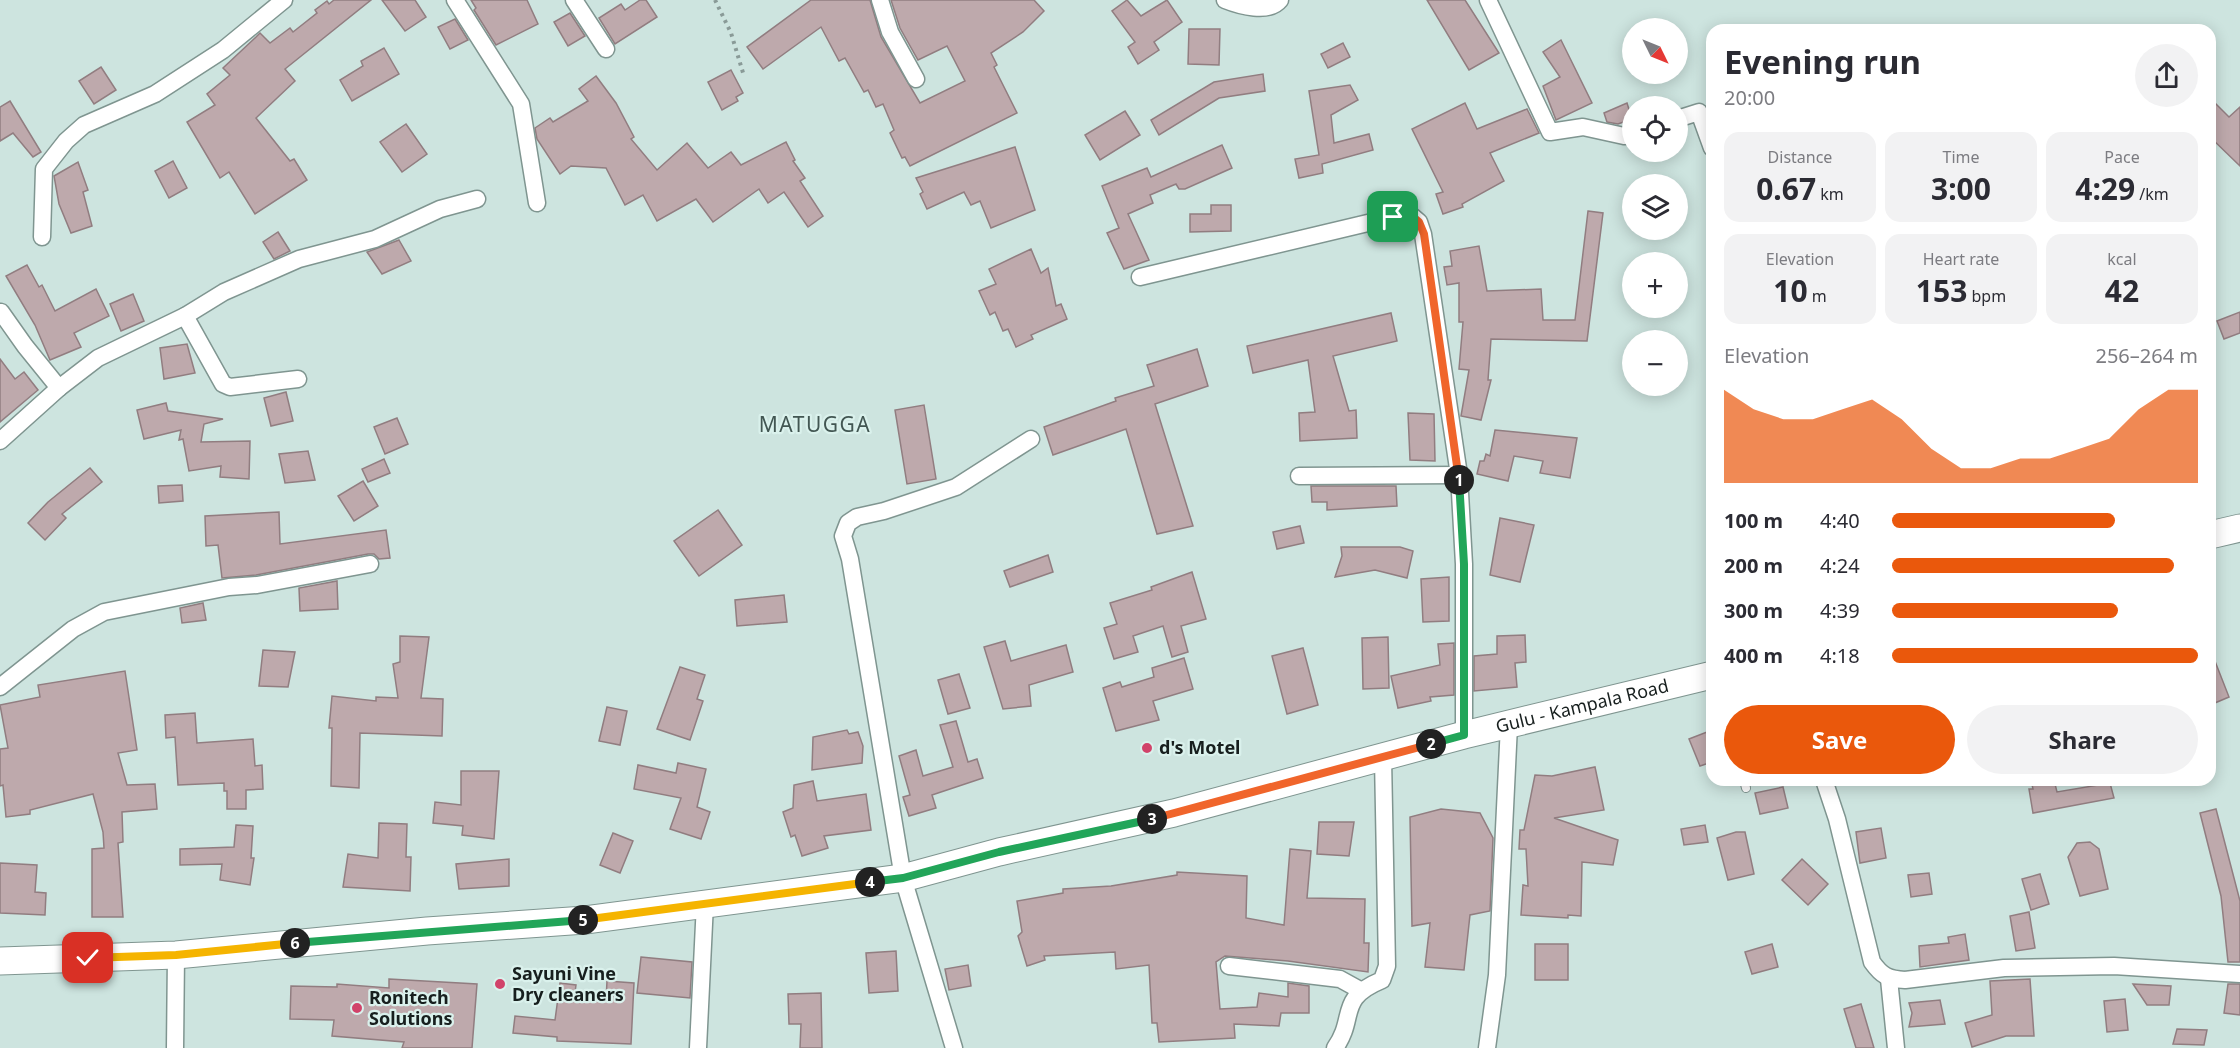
<!DOCTYPE html>
<html lang="en">
<head>
<meta charset="utf-8">
<style>
  body { margin:0; font-family:"Noto Sans",sans-serif; background:#f2f2f3; color:#2b2b33; height:100vh; display:flex; flex-direction:column; font-size:22px; white-space:nowrap }
  * { box-sizing:border-box; margin:0 }
  p { font-size:20px; color:#7c7c81 }
  .icon { flex:none; width:33px; height:33px; fill:none; stroke:currentColor; stroke-width:2; stroke-linecap:round; stroke-linejoin:round }
  .map { position:relative; flex:1; overflow:hidden }
  .sheet { position:absolute; left:1706px; top:24px; width:510px; height:762px; display:flex; flex-direction:column; background:#fff; border-radius:18px; box-shadow:0 3px 15px #0003 }
  .sheet>* { flex:none }
  .needle { width:39px; rotate:133deg }
  .controls { position:absolute; left:1622px; top:18px; display:grid; gap:12px }
  .controls a { display:grid; place-items:center; width:66px; height:66px; border-radius:50%; background:#fff; box-shadow:0 3px 15px #0003; font-size:30px }
  .pin { position:absolute; display:grid; place-items:center; width:51px; height:51px; color:#fff; margin:-26px; border-radius:12px; box-shadow:0 3px 9px #0006 }
  .km { position:absolute; width:30px; height:30px; margin:-15px; border-radius:50%; background:#222; color:#fff; font-size:16px; line-height:30px; text-align:center }
  .round { display:grid; place-items:center; flex:none; width:63px; height:63px; border-radius:32px; background:#f2f2f3 }
  .summary { display:flex; align-items:center; justify-content:space-between; height:102px; padding:0 18px }
  h1 { font-size:33px; font-weight:700; line-height:45px }
  .figures { display:grid; grid-template-columns:repeat(3,1fr); gap:9px; height:102px; padding:6px 18px }
  .figures div { display:grid; align-content:center; border-radius:15px; background:#f2f2f3; text-align:center }
  .figures b { font-size:30px; font-weight:700 }
  .figures small { font-size:16px; font-weight:400 }
  .figures p { font-size:16px }
  .chart { height:168px; padding:12px 18px }
  .chart p { display:flex; justify-content:space-between }
  .chart svg { width:100%; height:108px; margin-top:6px; fill:#ea580c; opacity:.7 }
  .action { display:flex; gap:12px; margin-top:auto; padding:12px 18px }
  .action a { flex:1; height:69px; border-radius:36px; background:#ea580c; color:#fff; font-size:24px; font-weight:700; line-height:69px; text-align:center }
  .action a+a { background:#f2f2f3; color:#2b2b33 }
  ul { padding:0 18px; list-style:none; font-size:20px }
  li { display:grid; grid-template-columns:96px 72px 1fr; align-items:center; height:45px }
  li i { height:15px; border-radius:8px; background:#ea580c }
  .map>svg:first-child { display:block }
  .building { fill:#bea9ac; stroke:#917d80; stroke-width:1.5 }
  .lines { fill:none; stroke-linecap:round; stroke-linejoin:round }
  .service-casing { stroke:#7f9590; stroke-width:10 }
  .minor-casing { stroke:#7f9590; stroke-width:19 }
  .primary-casing { stroke:#7f9590; stroke-width:29 }
  .path { stroke:#899a97; stroke-width:4; stroke-dasharray:3 4.5; stroke-linecap:butt }
  .service { stroke:#fff; stroke-width:8 }
  .minor { stroke:#fff; stroke-width:16 }
  .primary { stroke:#fff; stroke-width:27 }
  .split-1-casing { stroke:#fff; stroke-width:12 }
  .split-2-casing { stroke:#fff; stroke-width:12 }
  .split-3-casing { stroke:#fff; stroke-width:12 }
  .split-4-casing { stroke:#fff; stroke-width:12 }
  .split-5-casing { stroke:#fff; stroke-width:12 }
  .split-6-casing { stroke:#fff; stroke-width:12 }
  .split-7-casing { stroke:#fff; stroke-width:12 }
  .split-1 { stroke:#f0652b; stroke-width:8 }
  .split-2 { stroke:#22a559; stroke-width:8 }
  .split-3 { stroke:#f0652b; stroke-width:8 }
  .split-4 { stroke:#22a559; stroke-width:8 }
  .split-5 { stroke:#f5b400; stroke-width:8 }
  .split-6 { stroke:#22a559; stroke-width:8 }
  .split-7 { stroke:#f5b400; stroke-width:8 }
  .poi-dot { fill:#d1436a; stroke:#daf1ec; stroke-width:2 }
  .labels { text-anchor:middle; stroke-width:4.5; stroke-linejoin:round; paint-order:stroke }
  .street-label { font-size:18px; fill:#171f1e; stroke:#daf1ec }
  .poi-label { font-size:18px; font-weight:bold; fill:#171f1e; stroke:#daf1ec; text-anchor:start }
  .quarter-label { font-size:21px; letter-spacing:1.5px; fill:#425652; stroke:#daf1ec }
</style>
</head>
<body>
<div class="map">
<svg width="2240" height="1048" viewBox="0 0 2240 1048">
  <rect width="100%" height="100%" fill="#cde4df"/>
  <g class="building">
    <polygon points="334,0 371,0 285,69 295,81 256,118 290,161 294,159 307,180 255,214 229,172 220,178 187,122 215,105 207,94 230,75 223,68 256,37 260,33 270,43 290,28 293,32 317,13 315,10 327,1 329,4"/>
    <polygon points="382,0 415,0 426,17 405,31"/>
    <polygon points="471,0 527,0 538,24 496,45 474,10 476,8"/>
    <polygon points="640,0 646,0 657,17 615,44 599,18 621,4 625,10"/>
    <polygon points="811,0 870,0 881,37 920,103 965,81 947,46 918,60 900,28 891,0 1034,0 1044,11 1023,32 991,53 997,65 994,67 1017,113 910,166 905,157 902,158 890,133 894,130 883,104 876,107 868,90 864,92 845,58 839,61 821,27 763,69 747,47"/>
    <polygon points="1127,0 1141,16 1167,0 1182,22 1154,42 1159,50 1138,64 1128,47 1135,42 1112,11"/>
    <polygon points="1427,0 1465,0 1499,53 1469,70"/>
    <polygon points="570,13 585,36 568,46 554,22"/>
    <polygon points="455,19 468,40 450,49 438,27"/>
    <polygon points="1189,29 1220,29 1219,65 1188,64"/>
    <polygon points="1561,40 1592,103 1556,120 1543,86 1560,77 1543,52"/>
    <polygon points="1343,43 1350,57 1328,68 1321,54"/>
    <polygon points="384,48 399,74 352,101 340,80 363,66 361,61"/>
    <polygon points="101,67 116,90 94,104 79,81"/>
    <polygon points="731,70 743,93 736,97 738,101 722,110 708,82"/>
    <polygon points="1263,74 1265,91 1219,98 1159,135 1151,120 1214,82"/>
    <polygon points="596,76 616,103 634,137 631,139 657,170 687,143 708,168 731,152 741,165 786,142 795,160 793,161 805,178 800,181 823,216 808,227 784,192 768,203 759,189 713,222 696,199 657,221 643,195 625,205 606,168 571,166 560,174 537,139 535,128 550,118 553,122 588,101 579,89"/>
    <polygon points="1350,85 1358,100 1331,115 1334,143 1369,134 1373,150 1322,164 1323,173 1299,178 1295,159 1319,155 1309,91"/>
    <polygon points="2210,98 2229,117 2240,107 2240,166 2210,137"/>
    <polygon points="10,101 41,152 33,157 13,133 0,141 0,107"/>
    <polygon points="1465,103 1477,129 1527,109 1539,133 1490,153 1504,181 1462,204 1463,207 1443,214 1436,194 1443,192 1412,129"/>
    <polygon points="1627,103 1632,119 1618,124 1607,122 1604,113"/>
    <polygon points="1125,111 1140,135 1100,160 1085,135"/>
    <polygon points="406,124 427,154 402,172 380,142"/>
    <polygon points="1222,145 1232,168 1185,189 1179,189 1176,184 1150,195 1153,203 1128,214 1149,260 1124,269 1107,233 1119,228 1102,186 1147,168 1151,177"/>
    <polygon points="1015,147 1035,210 991,228 980,201 971,205 964,192 927,209 920,194 923,192 916,178"/>
    <polygon points="173,161 187,188 169,198 155,171"/>
    <polygon points="78,162 88,190 83,192 92,226 71,233 59,204 54,176"/>
    <polygon points="1211,205 1231,205 1231,231 1190,232 1190,214 1211,214"/>
    <polygon points="1588,211 1603,213 1587,341 1491,339 1488,380 1491,380 1481,420 1461,416 1469,370 1459,369 1463,322 1459,322 1459,283 1447,285 1444,267 1452,266 1450,251 1479,246 1487,291 1541,289 1543,320 1575,320"/>
    <polygon points="278,232 290,251 274,259 263,242"/>
    <polygon points="399,240 411,261 382,274 367,252"/>
    <polygon points="1031,249 1041,273 1048,268 1056,306 1061,304 1067,319 1031,335 1033,339 1016,347 1008,329 1003,331 995,312 990,315 979,291 996,284 989,269"/>
    <polygon points="27,265 39,287 42,285 55,311 96,289 109,316 74,333 81,347 50,360 35,325 6,276"/>
    <polygon points="133,294 144,321 121,331 110,304"/>
    <polygon points="2240,312 2240,333 2224,339 2217,321"/>
    <polygon points="1391,313 1397,341 1333,356 1349,411 1356,410 1357,438 1300,441 1299,413 1315,412 1308,360 1253,373 1247,346"/>
    <polygon points="187,344 195,373 164,379 160,348"/>
    <polygon points="1197,349 1208,386 1155,404 1193,526 1157,534 1126,429 1053,455 1044,427 1116,401 1115,398 1154,386 1147,365"/>
    <polygon points="0,359 15,379 24,372 38,390 0,422"/>
    <polygon points="286,392 293,421 271,426 264,398"/>
    <polygon points="166,403 168,411 223,419 204,424 201,442 250,441 249,479 220,477 221,466 189,471 183,439 179,440 181,430 144,439 137,410"/>
    <polygon points="924,405 936,479 907,484 895,410"/>
    <polygon points="1408,413 1434,414 1435,461 1410,460"/>
    <polygon points="397,418 408,444 385,454 374,427"/>
    <polygon points="1495,430 1577,438 1570,478 1540,473 1543,461 1514,456 1508,481 1477,474 1480,461 1484,461 1486,454 1490,456"/>
    <polygon points="308,451 315,480 285,483 279,454"/>
    <polygon points="384,459 390,473 368,482 362,469"/>
    <polygon points="90,468 102,482 62,514 66,518 45,540 28,523 48,502"/>
    <polygon points="363,481 378,506 354,521 338,496"/>
    <polygon points="182,485 183,501 159,503 158,486"/>
    <polygon points="1311,486 1396,486 1397,506 1327,510 1327,502 1312,502"/>
    <polygon points="718,510 742,545 699,576 674,541"/>
    <polygon points="279,512 280,544 386,530 390,558 379,559 374,554 368,554 256,575 222,578 218,545 206,546 205,516"/>
    <polygon points="1500,518 1534,525 1520,582 1490,575"/>
    <polygon points="1300,526 1304,543 1277,549 1273,532"/>
    <polygon points="1341,547 1400,547 1413,551 1407,578 1375,570 1335,577 1342,556"/>
    <polygon points="1048,555 1053,572 1010,587 1004,571"/>
    <polygon points="1192,572 1206,619 1181,626 1188,652 1172,657 1163,626 1133,636 1138,652 1114,659 1104,628 1117,624 1110,603 1152,590 1151,587"/>
    <polygon points="1449,577 1449,621 1423,622 1421,579"/>
    <polygon points="337,581 338,609 300,611 299,588"/>
    <polygon points="784,595 787,622 737,626 735,600"/>
    <polygon points="203,603 206,620 182,623 180,608"/>
    <polygon points="1525,635 1526,662 1515,663 1517,687 1474,691 1474,656 1497,654 1497,636"/>
    <polygon points="400,636 429,637 421,698 443,699 442,736 360,733 359,788 331,786 332,728 329,728 332,696 376,701 376,697 398,698 393,664 400,662"/>
    <polygon points="1388,637 1389,688 1363,689 1362,638"/>
    <polygon points="1005,641 1011,661 1066,645 1073,672 1029,685 1031,706 1003,709 984,647"/>
    <polygon points="1454,643 1454,695 1430,697 1431,701 1398,708 1391,676 1440,665 1438,644"/>
    <polygon points="1303,648 1318,705 1287,714 1272,656"/>
    <polygon points="263,650 295,652 288,687 259,686"/>
    <polygon points="2211,651 2229,697 2210,705 2210,651"/>
    <polygon points="1184,658 1193,689 1153,701 1159,720 1116,731 1103,688 1120,682 1122,687 1154,677 1152,668"/>
    <polygon points="680,667 705,675 697,699 703,701 690,740 657,729"/>
    <polygon points="125,671 137,750 118,753 127,785 155,784 157,809 122,812 123,842 118,843 123,917 92,917 92,849 104,848 103,832 93,794 30,810 30,814 6,817 3,785 0,786 0,749 8,748 0,705 40,697 38,685"/>
    <polygon points="959,674 970,708 948,714 938,680"/>
    <polygon points="607,707 627,711 620,745 599,741"/>
    <polygon points="195,713 197,743 253,739 255,766 262,765 263,789 246,790 246,809 227,809 227,791 224,791 224,783 178,785 175,737 166,738 165,715"/>
    <polygon points="956,721 968,762 977,759 983,778 932,795 936,808 909,816 903,797 910,795 899,756 916,750 923,776 953,767 940,725"/>
    <polygon points="847,730 849,734 858,732 863,746 862,763 812,770 813,737"/>
    <polygon points="1712,730 1712,762 1700,766 1689,739"/>
    <polygon points="678,763 706,769 697,807 710,812 701,839 670,829 681,798 634,789 638,765 676,773"/>
    <polygon points="1595,767 1604,810 1554,818 1618,840 1613,865 1582,862 1581,916 1568,915 1568,918 1521,915 1523,885 1528,886 1526,849 1519,849 1520,830 1524,830 1535,775 1552,776"/>
    <polygon points="461,771 499,771 494,839 462,835 463,826 433,823 435,802 461,805"/>
    <polygon points="2031,780 2054,780 2057,792 2110,783 2114,798 2033,813 2029,789 2033,789"/>
    <polygon points="813,781 817,801 866,794 871,830 824,836 828,848 802,856 795,835 791,837 783,812 793,808 794,785"/>
    <polygon points="1783,787 1788,808 1760,814 1755,793"/>
    <polygon points="1441,809 1480,813 1493,838 1490,911 1470,915 1464,970 1425,967 1430,923 1412,926 1410,817"/>
    <polygon points="2216,809 2240,901 2240,962 2228,962 2221,896 2200,813"/>
    <polygon points="1319,822 1354,822 1349,856 1317,854"/>
    <polygon points="379,823 407,824 406,857 411,857 410,891 343,887 348,854 378,858"/>
    <polygon points="236,825 253,826 251,858 254,858 250,885 220,880 222,864 180,865 180,849 234,847"/>
    <polygon points="1705,825 1708,842 1684,845 1681,829"/>
    <polygon points="1881,828 1886,858 1860,863 1856,832"/>
    <polygon points="1736,832 1745,832 1754,874 1728,880 1717,838"/>
    <polygon points="613,833 633,841 620,873 600,865"/>
    <polygon points="2090,842 2099,849 2108,889 2080,896 2068,857 2077,843"/>
    <polygon points="1290,849 1311,851 1307,898 1365,899 1364,943 1369,943 1368,972 1288,961 1225,956 1216,962 1220,1009 1257,1007 1259,993 1288,997 1288,983 1309,986 1309,1013 1281,1013 1279,1026 1234,1024 1235,1038 1159,1042 1157,1023 1152,1023 1149,965 1116,969 1115,952 1044,956 1045,960 1027,966 1018,936 1022,932 1017,901 1063,893 1063,889 1111,886 1177,875 1177,872 1247,876 1246,918 1284,925"/>
    <polygon points="509,859 509,886 459,889 456,864"/>
    <polygon points="1802,859 1828,884 1808,905 1782,880"/>
    <polygon points="0,863 37,865 35,892 46,893 45,915 0,913"/>
    <polygon points="1929,873 1932,894 1911,897 1908,875"/>
    <polygon points="2040,874 2049,904 2031,910 2022,879"/>
    <polygon points="2029,912 2035,948 2016,951 2010,916"/>
    <polygon points="1965,934 1969,960 1920,967 1919,946 1949,943 1948,937"/>
    <rect x="1535" y="944" width="33" height="36"/>
    <polygon points="1772,944 1778,967 1752,974 1745,952"/>
    <polygon points="896,951 898,991 869,993 866,953"/>
    <polygon points="641,957 692,962 690,998 637,993"/>
    <polygon points="968,965 971,986 949,990 945,969"/>
    <polygon points="389,979 477,984 472,1048 402,1048 404,1042 332,1036 334,1020 290,1019 291,986 337,987 337,984 389,988"/>
    <polygon points="2030,979 2034,1036 2006,1036 1972,1047 1965,1023 1992,1015 1990,981"/>
    <polygon points="607,981 634,983 631,1044 557,1041 557,1037 513,1033 515,1016 555,1020 560,983 576,985 574,1000 606,1001"/>
    <polygon points="2133,984 2171,986 2169,1005 2147,1005"/>
    <polygon points="2228,984 2240,984 2240,1015 2224,1013"/>
    <polygon points="821,993 822,1048 800,1048 801,1024 789,1024 788,994"/>
    <polygon points="2125,999 2128,1030 2107,1032 2104,1001"/>
    <polygon points="1940,1000 1945,1024 1909,1027 1912,1013 1909,1003"/>
    <polygon points="1861,1004 1874,1048 1856,1048 1844,1009"/>
    <polygon points="2177,1029 2207,1030 2204,1045 2173,1044"/>
  </g>
  <g class="lines">
    <g class="service-casing">
      <polyline id="service" points="1744,780 1746,788"/>
    </g>
    <g class="minor-casing">
      <g id="minor">
        <polyline points="455,0 521,104 537,203"/>
        <polyline points="574,0 606,49"/>
        <polyline points="880,0 890,32 916,79"/>
        <path d="M1225,0C1240,6 1269,14 1280,0"/>
        <polyline points="1488,0 1550,132 1583,127 1624,136 1632,133"/>
        <polyline points="1677,119 1699,112 1712,148"/>
        <polyline points="42,237 44,169 66,141 84,125 155,94 223,50 284,0"/>
        <polyline points="1140,277 1393,217 1412,216 1419,222 1423,234 1459,475 1464,564 1464,735"/>
        <polyline points="1,312 25,346 59,388"/>
        <polyline points="185,316 223,384 230,387 298,379"/>
        <polyline points="0,441 59,388 98,358 185,316 224,292 299,259 375,239 440,209 477,199"/>
        <polyline points="1299,476 1459,475"/>
        <polyline points="0,687 73,629 104,612 229,587 257,585 370,564"/>
        <path d="M1824,780L1837,819L1872,962C1882,976 1888,979 1905,980L2004,968L2114,966L2240,974"/>
        <polyline points="1229,966 1340,979 1360,990"/>
        <polyline points="1889,979 1896,1048"/>
        <polyline points="175,1048 176,955"/>
        <polyline points="698,1048 705,903"/>
        <polyline points="954,1048 903,878 850,559 843,536 848,523 857,517 884,511 956,487 1031,439"/>
        <path d="M1335,1048C1357,1017 1336,999 1382,980L1387,966L1383,758"/>
        <polyline points="1487,1048 1497,975 1509,725"/>
      </g>
    </g>
    <g class="primary-casing">
      <g id="primary">
        <polyline points="2210,535 2240,528"/>
        <path id="s1" d="M0,961L176,955L427,931L585,920L903,878L999,852L1174,813L1464,735L1712,675"/>
      </g>
    </g>
    <polyline class="path" points="715,0 731,33 744,76"/>
    <use href="#service" class="service"/>
    <use href="#minor" class="minor"/>
    <use href="#primary" class="primary"/>
  </g>
  <g class="lines">
    <g class="split-1-casing">
      <polyline id="split-1" points="1393,217 1412,216 1419,222 1424,234 1459,480"/>
    </g>
    <g class="split-2-casing">
      <polyline id="split-2" points="1431,744 1464,735 1464,564 1459,480"/>
    </g>
    <g class="split-3-casing">
      <polyline id="split-3" points="1152,819 1431,744"/>
    </g>
    <g class="split-4-casing">
      <polyline id="split-4" points="870,882 903,878 999,852 1152,819"/>
    </g>
    <g class="split-5-casing">
      <polyline id="split-5" points="583,920 870,882"/>
    </g>
    <g class="split-6-casing">
      <polyline id="split-6" points="295,943 583,920"/>
    </g>
    <g class="split-7-casing">
      <polyline id="split-7" points="88,958 176,955 295,943"/>
    </g>
    <use href="#split-1" class="split-1"/>
    <use href="#split-2" class="split-2"/>
    <use href="#split-3" class="split-3"/>
    <use href="#split-4" class="split-4"/>
    <use href="#split-5" class="split-5"/>
    <use href="#split-6" class="split-6"/>
    <use href="#split-7" class="split-7"/>
  </g>
  <g class="poi-dot">
    <circle cx="1147" cy="748" r="6"/>
    <circle cx="500" cy="984" r="6"/>
    <circle cx="357" cy="1008" r="6"/>
  </g>
  <g class="labels">
    <g class="street-label">
      <text dy="6" stroke="none"><textPath href="#s1" startOffset="1608">Gulu - Kampala Road</textPath></text>
    </g>
    <g class="poi-label">
      <text x="1159" y="754">d's Motel</text>
      <text x="512" y="980">Sayuni Vine<tspan x="512" dy="21">Dry cleaners</tspan></text>
      <text x="369" y="1004">Ronitech<tspan x="369" dy="21">Solutions</tspan></text>
    </g>
    <g class="quarter-label">
      <text x="815" y="432">MATUGGA</text>
    </g>
  </g>
</svg>
<div class="controls">
<a><svg class="needle" viewBox="-14 -14 28 28"><path d="M0-13l5 13h-10z" fill="#e53935"/><path d="M0 13l5-13h-10z" fill="#7c7c81"/></svg></a>
<a><svg class="icon" aria-label="locate" viewBox="0 0 24 24"><circle cx="12" cy="12" r="6"/><path d="M12 2v4M12 18v4M2 12h4M18 12h4"/></svg></a>
<a><svg class="icon" aria-label="layers" viewBox="0 0 24 24"><path d="M12 4l9 5-9 5-9-5zM3 14l9 5 9-5"/></svg></a>
<a>+</a>
<a>−</a>
</div>
<div class="pin" style="left:1393px;top:217px;background:#1e9e55"><svg class="icon" aria-label="arrive" viewBox="0 0 24 24"><path d="M6 21V4h12l-3 4 3 4H6"/></svg></div>
<div class="pin" style="left:88px;top:958px;background:#d93025"><svg class="icon" aria-label="check" viewBox="0 0 24 24"><path d="M5 12l5 5 9-10"/></svg></div>
<b class="km" style="left:1459px;top:480px">1</b>
<b class="km" style="left:1431px;top:744px">2</b>
<b class="km" style="left:1152px;top:819px">3</b>
<b class="km" style="left:870px;top:882px">4</b>
<b class="km" style="left:583px;top:920px">5</b>
<b class="km" style="left:295px;top:943px">6</b>
<section class="sheet">
<div class="summary"><div><h1>Evening run</h1><p>20:00</p></div><a class="round"><svg class="icon" aria-label="share" viewBox="0 0 24 24"><path d="M12 15V3M7 8l5-5 5 5M5 13v7h14v-7"/></svg></a></div>
<div class="figures">
<div><p>Distance</p><b>0.67<small> km</small></b></div>
<div><p>Time</p><b>3:00</b></div>
<div><p>Pace</p><b>4:29<small> /km</small></b></div>
</div>
<div class="figures">
<div><p>Elevation</p><b>10<small> m</small></b></div>
<div><p>Heart rate</p><b>153<small> bpm</small></b></div>
<div><p>kcal</p><b>42</b></div>
</div>
<div class="chart"><p><span>Elevation</span>256–264 m</p>
<svg viewBox="0 0 160 44" preserveAspectRatio="none"><path d="M0 44V6L10 14L20 18L30 18L40 14L50 10L60 18L70 30L80 38L90 38L100 34L110 34L120 30L130 26L140 14L150 6L160 6V44z"/></svg>
</div>
<ul>
<li><b>100 m</b>4:40<i style="width:73%"></i></li>
<li><b>200 m</b>4:24<i style="width:92%"></i></li>
<li><b>300 m</b>4:39<i style="width:74%"></i></li>
<li><b>400 m</b>4:18<i style="width:100%"></i></li>
</ul>
<div class="action"><a>Save</a><a>Share</a></div>
</section>
</div>
</body>
</html>
